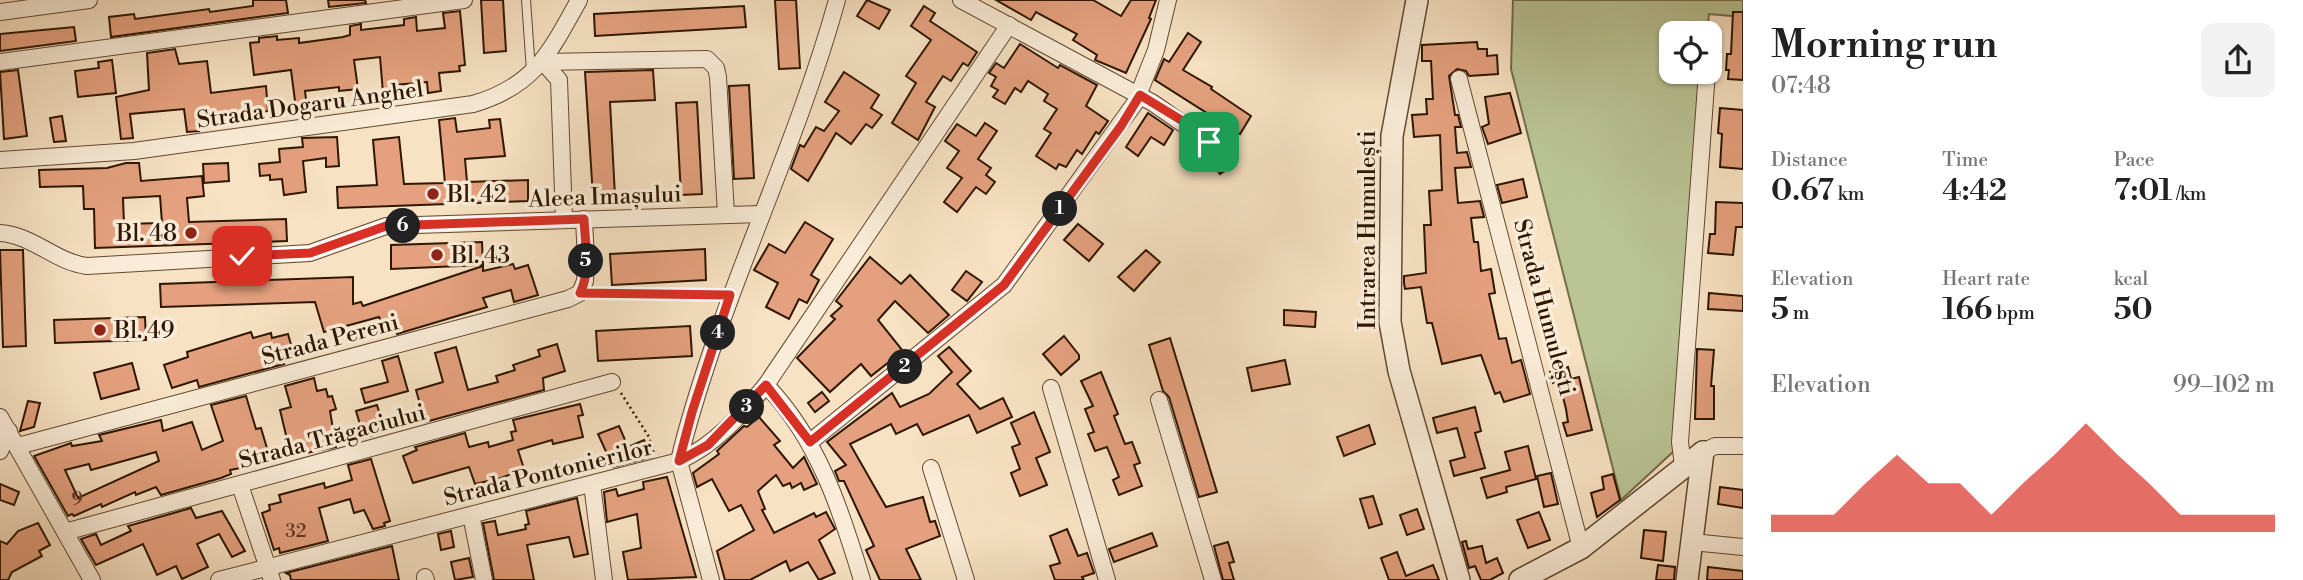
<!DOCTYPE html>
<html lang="en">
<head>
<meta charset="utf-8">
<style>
  body { margin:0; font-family:"Libre Bodoni",serif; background:#f2f2f2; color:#222; height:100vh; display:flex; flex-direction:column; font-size:26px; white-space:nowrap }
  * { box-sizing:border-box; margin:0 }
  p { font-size:23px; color:#767676 }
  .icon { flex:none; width:38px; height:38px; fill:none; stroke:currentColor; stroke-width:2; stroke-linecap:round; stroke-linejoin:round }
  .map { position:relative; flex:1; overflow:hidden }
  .side { display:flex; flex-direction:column; background:#fff; width:560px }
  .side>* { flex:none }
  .fabs { position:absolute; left:1659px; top:21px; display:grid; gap:14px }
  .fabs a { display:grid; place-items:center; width:63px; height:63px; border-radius:14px; background:#fff; box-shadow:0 2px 5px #0004; font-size:35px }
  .pin { position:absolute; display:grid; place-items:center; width:60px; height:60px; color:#fff; margin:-30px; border-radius:14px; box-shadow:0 4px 10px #0006 }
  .km { position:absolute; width:35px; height:35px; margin:-18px; border-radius:50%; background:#222; color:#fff; font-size:19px; line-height:35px; text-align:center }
  .round { display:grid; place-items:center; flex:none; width:74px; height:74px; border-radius:14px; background:#f2f2f2 }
  .headline { display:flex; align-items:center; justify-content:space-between; height:119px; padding:0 28px }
  h1 { font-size:38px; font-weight:600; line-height:52px }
  .metrics { display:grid; grid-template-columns:repeat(3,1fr); gap:10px; height:119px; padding:7px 28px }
  .metrics div { display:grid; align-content:center }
  .metrics b { font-size:30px; font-weight:600 }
  .metrics small { font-size:19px; font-weight:400 }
  .metrics p { font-size:19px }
  .chart { height:196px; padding:14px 28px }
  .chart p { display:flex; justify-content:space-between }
  .chart svg { width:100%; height:126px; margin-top:7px; fill:#d93025; opacity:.7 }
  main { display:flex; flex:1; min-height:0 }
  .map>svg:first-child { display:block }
  .green { fill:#bac495; stroke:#746d4a; stroke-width:2 }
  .building { fill:#e5a17f; stroke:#2e1600; stroke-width:2; fill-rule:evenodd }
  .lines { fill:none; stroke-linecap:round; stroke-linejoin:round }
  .service-casing { stroke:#604931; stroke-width:10 }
  .minor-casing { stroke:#604931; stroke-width:18 }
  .tertiary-casing { stroke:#604931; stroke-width:24 }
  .path { stroke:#2e1600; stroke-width:2.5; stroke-dasharray:2 3.5; stroke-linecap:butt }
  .service { stroke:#faecd8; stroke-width:8 }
  .minor { stroke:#faecd8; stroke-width:16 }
  .tertiary { stroke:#faecd8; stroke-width:21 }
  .route-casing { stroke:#fff; stroke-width:14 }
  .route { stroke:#d93025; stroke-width:9 }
  .poi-dot { fill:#8f2418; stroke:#faecd8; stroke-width:2.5 }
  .labels { text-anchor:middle; stroke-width:7; stroke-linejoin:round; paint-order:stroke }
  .number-label { font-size:19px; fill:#5c3920 }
  .street-label { font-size:23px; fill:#2e1600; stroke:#faecd8 }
  .poi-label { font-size:23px; fill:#2e1600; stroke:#faecd8; text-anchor:start }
</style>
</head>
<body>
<main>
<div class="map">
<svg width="1743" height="580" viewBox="0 0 1743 580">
  <rect width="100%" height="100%" fill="#f7e2c3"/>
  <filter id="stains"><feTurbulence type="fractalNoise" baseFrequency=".00286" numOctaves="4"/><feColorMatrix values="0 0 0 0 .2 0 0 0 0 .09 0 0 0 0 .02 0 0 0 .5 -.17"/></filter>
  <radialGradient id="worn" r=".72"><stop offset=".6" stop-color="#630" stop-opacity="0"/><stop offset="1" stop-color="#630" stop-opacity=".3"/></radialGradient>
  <polygon class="green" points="1513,0 1743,0 1743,17 1709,14 1707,33 1671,33 1671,72 1704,72 1675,450 1621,500 1511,69"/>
  <g class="building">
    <polygon points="253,0 286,0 288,13 111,37 109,17 134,14 135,19 209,9 210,12 253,6"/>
    <polygon points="328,0 365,0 366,3 329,7"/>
    <polygon points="481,0 503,0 506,51 484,53"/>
    <polygon points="775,0 796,0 800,68 779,69"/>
    <polygon points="867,0 890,10 879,29 857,16"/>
    <polygon points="996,0 1093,0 1121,16 1131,0 1156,0 1149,18 1151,19 1126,73 1095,60 1097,55 1073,40 1077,34 1036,12 1031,20"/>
    <polygon points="744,6 746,27 595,36 594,14"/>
    <polygon points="924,6 935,13 930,21 977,52 968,66 963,63 951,81 943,76 926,102 935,107 918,140 892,123 916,83 906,76 931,40 911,26"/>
    <polygon points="460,11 465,65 459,66 460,71 439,73 441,91 428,93 427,82 395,85 396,92 383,93 380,57 354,60 358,89 339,91 339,87 305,91 307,108 296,109 291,70 254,75 250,43 259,42 259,38 277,36 277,40 299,38 299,43 343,37 350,35 350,26 361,24 361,30 404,25 404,19 416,17 417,31 445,28 443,13"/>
    <polygon points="1733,12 1743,12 1743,80 1728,79 1729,70 1726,70 1727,54 1731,54"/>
    <polygon points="74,27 76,41 0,51 0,34"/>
    <polygon points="1188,33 1201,42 1183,70 1212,87 1211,89 1251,116 1240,134 1155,80 1164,59 1169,62"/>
    <polygon points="1477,42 1478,49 1487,49 1487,56 1497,55 1498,74 1469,76 1466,71 1457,69 1449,76 1455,115 1458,115 1461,127 1455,127 1457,153 1467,152 1471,167 1455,168 1458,203 1480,201 1484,217 1471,218 1474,242 1478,242 1481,271 1491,269 1495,293 1489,294 1499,339 1506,338 1512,363 1521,360 1530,394 1504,402 1500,392 1495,394 1481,355 1442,364 1432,323 1427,323 1421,287 1405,289 1404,283 1404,276 1426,273 1424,225 1431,225 1429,191 1442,190 1440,135 1414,137 1412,115 1427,114 1426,99 1433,99 1431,61 1422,61 1422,45"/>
    <polygon points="1020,44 1058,68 1060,65 1097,85 1086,106 1108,121 1099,134 1096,132 1082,154 1077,150 1066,167 1059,164 1056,169 1036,156 1051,133 1044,129 1057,109 1044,101 1048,94 1028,81 1021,92 1015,88 1005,104 993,97 998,90 991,86 996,77 989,73 996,63 1004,68"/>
    <polygon points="175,49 179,64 207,61 211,93 266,86 268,111 220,119 221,123 198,125 199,131 187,132 184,109 130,114 133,138 121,139 116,97 149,90 147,53"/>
    <polygon points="112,60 116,93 78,97 75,71 99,68 98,62"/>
    <polygon points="18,70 27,136 4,139 0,72"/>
    <polygon points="653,70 655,100 610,102 615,196 593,197 585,72"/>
    <polygon points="844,72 879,95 871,108 882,115 872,128 866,124 851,144 836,133 808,181 791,169 800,145 804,147 816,127 824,131 839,111 825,102"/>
    <polygon points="749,85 754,178 734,179 729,86"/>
    <polygon points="1510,93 1521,133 1488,144 1482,127 1489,124 1485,97"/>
    <polygon points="697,102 702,194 681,195 676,103"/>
    <polygon points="1720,108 1743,110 1743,169 1720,167 1722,134 1718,133"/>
    <polygon points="1148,113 1173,130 1164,145 1151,137 1138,156 1126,147"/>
    <polygon points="62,116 66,141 54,142 50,118"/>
    <polygon points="455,118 457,132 490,128 489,120 500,119 505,156 465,159 467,182 528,180 528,201 338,208 337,187 377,185 373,140 399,137 404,184 445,183 439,120"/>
    <polygon points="985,123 997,131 978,159 991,168 986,175 995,182 986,194 976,187 957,212 944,202 962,178 947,168 959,151 945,141 957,124 976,136"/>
    <polygon points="337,137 339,166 326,167 326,158 303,161 306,192 284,195 282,179 270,180 270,175 260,176 259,164 280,162 279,149 303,147 302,138"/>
    <polygon points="1219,144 1233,165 1220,174 1205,153 1214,151"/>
    <path d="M126,163H139L141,181L202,176L204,196L187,198L189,222L286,219L287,241L95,248L94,209H84L83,186L40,187L39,170L107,168ZM160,196L162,223L124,224L123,198Z"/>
    <polygon points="228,163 229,181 204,183 203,164"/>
    <polygon points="1523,179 1527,197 1502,203 1497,185"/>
    <polygon points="1716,202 1743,203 1743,227 1736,227 1733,255 1708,253 1710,234 1715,234"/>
    <polygon points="805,222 833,239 811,275 819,280 807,303 799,299 789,319 766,307 778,283 754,270 769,244 785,253"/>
    <polygon points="1078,224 1103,244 1089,261 1064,240"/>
    <polygon points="482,242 483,265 391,269 391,245"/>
    <polygon points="705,249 706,280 612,285 610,254"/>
    <polygon points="0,250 23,250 26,346 3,347"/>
    <polygon points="1146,250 1160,262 1134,291 1118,277"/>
    <polygon points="870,257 901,284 910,275 949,315 928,333 895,301 878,320 903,351 871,376 861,364 830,392 797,358 835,319 831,316 842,306 836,301"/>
    <polygon points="513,264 515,269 528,265 538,295 514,302 511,290 483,298 487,307 397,334 392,320 382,324 379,317 324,332 315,302 161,307 160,284 353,277 353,304 361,302 363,306 483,266 483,271"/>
    <polygon points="966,271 982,282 967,301 952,290"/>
    <polygon points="1709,293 1743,296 1743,311 1708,309"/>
    <polygon points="1284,310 1316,312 1315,327 1284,325"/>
    <polygon points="145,317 146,340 55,343 54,320"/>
    <polygon points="690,326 692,356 598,361 596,331"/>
    <polygon points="251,332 253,338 271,333 272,338 288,334 293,352 281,355 284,364 199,387 197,380 172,388 164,365 188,357 187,352"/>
    <polygon points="1064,336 1079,355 1079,359 1061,375 1043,354"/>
    <polygon points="1170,338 1217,492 1199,497 1169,397 1163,391 1149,345"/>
    <polygon points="557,344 565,371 543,378 544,390 425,422 416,390 443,382 435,353 456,347 468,390 498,382 496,376 515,370 513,365 540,356 538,350"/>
    <polygon points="949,347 971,371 957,384 980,409 1003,398 1012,417 977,433 969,415 923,435 917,424 896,434 891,424 850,444 886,507 923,497 930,522 935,521 940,536 906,549 921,580 880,580 866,550 874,546 844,481 839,481 835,471 846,465 827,442 892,393 900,407 929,394 952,372 938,356"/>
    <polygon points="1697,349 1714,350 1711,386 1714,386 1714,419 1695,419"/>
    <polygon points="398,356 408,391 365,403 361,389 388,382 382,361"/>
    <polygon points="1285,360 1290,384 1252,391 1247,368"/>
    <polygon points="132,363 139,389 101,399 94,373"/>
    <polygon points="1568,367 1571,379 1579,377 1592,430 1567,436 1563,423 1568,422 1566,409 1559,381 1553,383 1550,372"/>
    <polygon points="1101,372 1118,414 1114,416 1125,444 1132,442 1140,463 1134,465 1142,486 1119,495 1113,480 1119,477 1107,447 1095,451 1088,434 1094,432 1085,409 1093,406 1081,381"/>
    <polygon points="314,378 317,391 326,389 328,397 332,396 336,409 330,411 336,447 291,456 280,410 291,407 285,386"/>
    <polygon points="822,392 829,401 815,412 808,403"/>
    <path d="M246,396L256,429L261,428L271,462L230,470L231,474L221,478L161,495L156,487L136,495L135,492L102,507L101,504L74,516L72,514L68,516L34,456L71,443L72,446L102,441L99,435L161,420L163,431L192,422L202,450L223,441L211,405ZM156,452L159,461L78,498L65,470L89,464L91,470Z"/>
    <polygon points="28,401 40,403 34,427 20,431"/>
    <polygon points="580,404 583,415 578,416 583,437 553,444 552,440 518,450 524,469 501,478 475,484 469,467 413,483 403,456 417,450 415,447 465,433 469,447 488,442 489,447 513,440 511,432 516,431 513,420"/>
    <polygon points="377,405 385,431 364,438 356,411"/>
    <polygon points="1475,407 1481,431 1475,433 1485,468 1454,476 1450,461 1465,457 1457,428 1437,433 1433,418"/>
    <polygon points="1034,412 1050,452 1036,458 1047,485 1020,496 1011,473 1020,469 1012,447 1020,444 1011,423"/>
    <polygon points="759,417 780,441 774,445 793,468 804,457 817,484 804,490 801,483 792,488 790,483 783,486 776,475 758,491 765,509 762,510 774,533 814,513 816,517 826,512 835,529 819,540 835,573 819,580 808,562 790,571 786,561 750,580 725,580 717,551 754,530 741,505 729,511 712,479 697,487 693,473 719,454 717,451 744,426 747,427"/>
    <polygon points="1369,425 1375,444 1344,456 1337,437"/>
    <polygon points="619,426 628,447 644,440 652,457 613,467 598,434"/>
    <polygon points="1528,446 1536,479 1506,487 1507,492 1487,498 1481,478 1510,470 1505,452"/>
    <polygon points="371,459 390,521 384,523 385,526 373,529 364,510 354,513 350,499 319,508 328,541 280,553 279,548 274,550 262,513 270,510 269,505 281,502 279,495 324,483 325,488 352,480 348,465"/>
    <polygon points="1551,473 1558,504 1544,507 1537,476"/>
    <polygon points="1613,474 1620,500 1597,517 1591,493 1604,489 1602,477"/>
    <polygon points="667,477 696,577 628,580 623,552 641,548 637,514 607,522 604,492 616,489 618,496 644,489 643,482"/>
    <polygon points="0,484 19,492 14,505 0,500"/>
    <polygon points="1720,487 1743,490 1743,508 1718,504"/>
    <polygon points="1373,496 1382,524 1369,528 1360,499"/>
    <polygon points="577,498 588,554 574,557 569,537 527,545 534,580 494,580 483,523 495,521 498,535 526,529 525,525 529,524 526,511"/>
    <polygon points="191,508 196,518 222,511 245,551 232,557 219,534 197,544 208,567 182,579 176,566 157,575 143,544 96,565 81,539 96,534 101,545 131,531 128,526"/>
    <polygon points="1417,509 1424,529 1407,535 1400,515"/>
    <polygon points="1539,512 1550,540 1528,548 1517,520"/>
    <polygon points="38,523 50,545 39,551 42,556 12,572 8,580 0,580 0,541 7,544 18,531"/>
    <polygon points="1067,529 1078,556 1087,553 1094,573 1082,577 1084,580 1055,580 1050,566 1060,563 1050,536"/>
    <polygon points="1644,530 1666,532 1663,561 1641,558"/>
    <polygon points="451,531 454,547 441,550 438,534"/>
    <polygon points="1152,533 1157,546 1114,562 1109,549"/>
    <polygon points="1466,541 1468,549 1482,546 1486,563 1497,558 1503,573 1490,580 1481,580 1475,566 1469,568 1462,542"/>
    <polygon points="1228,542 1234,562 1229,563 1234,580 1223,580 1214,546"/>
    <polygon points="392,546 399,580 291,580 290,575 286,573"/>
    <polygon points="1397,552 1406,576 1433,565 1439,580 1389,580 1381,558"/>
    <polygon points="469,558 473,577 455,580 451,562"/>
    <polygon points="1658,565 1675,567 1674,580 1656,580"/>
    <polygon points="1708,567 1743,571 1743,580 1707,580"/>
  </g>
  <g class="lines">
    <g class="service-casing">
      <g id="service">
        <polyline points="526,0 531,71"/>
        <polyline points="580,293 730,295"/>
      </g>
    </g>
    <g class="minor-casing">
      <g id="minor">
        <polyline points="961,0 1153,103 1209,142"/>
        <polyline points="0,12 89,0"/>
        <polyline points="0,62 464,0"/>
        <polyline points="543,62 707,59 716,68 718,77 726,214"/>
        <polyline points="543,62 559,80 564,219"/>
        <polyline points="1459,79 1581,548"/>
        <path d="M0,160L134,151L473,104C535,86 550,52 579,0"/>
        <path d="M0,233C33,235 55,262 87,266L310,253L386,226L761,214"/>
        <path d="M766,385C818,439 841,510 862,580"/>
        <polyline points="1051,388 1107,580"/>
        <polyline points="1159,400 1213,580"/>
        <polyline points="0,417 92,580"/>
        <polyline points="810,442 1004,285 1135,103 1156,50 1168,0"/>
        <polyline points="18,446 568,299 580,293 585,281 586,261 584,219"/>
        <polyline points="0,451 9,431"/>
        <polyline points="1703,452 1715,446 1743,446"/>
        <polyline points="1683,466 1680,442 1707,72"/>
        <polyline points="931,468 966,580"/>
        <polyline points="592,484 604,580"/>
        <polyline points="240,485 272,580"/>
        <polyline points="471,515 484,580"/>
        <polyline points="65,532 612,382"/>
        <polyline points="1692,542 1743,547"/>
        <polyline points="425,577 426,580"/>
        <path d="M219,580L679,461C715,445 741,415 766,385L1009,25"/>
        <path d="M711,580L679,461L682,448C722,294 795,152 837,0"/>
      </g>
    </g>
    <g class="tertiary-casing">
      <g id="tertiary">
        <polyline points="1417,0 1392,136 1390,322 1399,371 1459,580"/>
        <polyline points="1520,580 1581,548 1703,452"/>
        <polyline points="1687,580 1703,452"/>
      </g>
    </g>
    <polyline class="path" points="621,393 649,437 654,454"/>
    <use href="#service" class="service"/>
    <use href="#minor" class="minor"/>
    <use href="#tertiary" class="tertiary"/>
  </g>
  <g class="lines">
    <g class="route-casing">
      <path id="route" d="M242,256L310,253L386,226L584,219C585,242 591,272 580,293L730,295L692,412L679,461L708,445L766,385L810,442L1004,285L1121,126L1140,95L1181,120L1209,142"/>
    </g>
    <use href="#route" class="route"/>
  </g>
  <g class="poi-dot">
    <circle cx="433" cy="194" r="7"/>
    <circle cx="191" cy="233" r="7"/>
    <circle cx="437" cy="255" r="7"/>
    <circle cx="100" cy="330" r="7"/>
  </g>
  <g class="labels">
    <g class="number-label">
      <text x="77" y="505">9</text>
      <text x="296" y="537">32</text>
    </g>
    <g class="street-label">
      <text transform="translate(310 104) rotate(-8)" y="8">Strada Dogaru Anghel</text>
      <text transform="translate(605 196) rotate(-2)" y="8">Aleea Imașului</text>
      <text transform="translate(1367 230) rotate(-90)" y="8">Intrarea Humulești</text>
      <text transform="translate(1545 307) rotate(75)" y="8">Strada Humulești</text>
      <text transform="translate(330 339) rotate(-15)" y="8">Strada Pereni</text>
      <text transform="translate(332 436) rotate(-15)" y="8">Strada Trăgaciului</text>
      <text transform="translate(548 472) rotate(-14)" y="8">Strada Pontonierilor</text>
    </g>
    <g class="poi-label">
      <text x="447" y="202">Bl. 42</text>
      <text x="177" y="241" text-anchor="end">Bl. 48</text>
      <text x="451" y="263">Bl. 43</text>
      <text x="114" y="338">Bl. 49</text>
    </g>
  </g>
  <rect width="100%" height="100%" filter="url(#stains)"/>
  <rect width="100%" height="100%" fill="url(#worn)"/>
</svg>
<div class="fabs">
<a><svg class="icon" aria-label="locate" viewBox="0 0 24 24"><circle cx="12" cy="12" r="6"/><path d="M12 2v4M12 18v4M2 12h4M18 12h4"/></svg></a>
</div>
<div class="pin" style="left:1209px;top:142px;background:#1e9e55"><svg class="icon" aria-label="arrive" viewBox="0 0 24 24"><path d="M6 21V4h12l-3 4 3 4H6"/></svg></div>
<div class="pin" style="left:242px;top:256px;background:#d93025"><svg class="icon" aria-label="check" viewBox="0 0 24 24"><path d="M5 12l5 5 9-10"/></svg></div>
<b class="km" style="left:1060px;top:209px">1</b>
<b class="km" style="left:905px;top:367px">2</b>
<b class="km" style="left:747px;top:407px">3</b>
<b class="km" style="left:718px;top:333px">4</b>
<b class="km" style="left:586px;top:261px">5</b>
<b class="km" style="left:403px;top:226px">6</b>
</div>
<section class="side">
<div class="headline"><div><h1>Morning run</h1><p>07:48</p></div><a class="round"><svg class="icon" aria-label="share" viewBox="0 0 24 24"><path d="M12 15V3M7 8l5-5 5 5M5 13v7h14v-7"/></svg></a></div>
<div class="metrics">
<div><p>Distance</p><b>0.67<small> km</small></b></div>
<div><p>Time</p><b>4:42</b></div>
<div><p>Pace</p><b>7:01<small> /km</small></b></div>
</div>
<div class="metrics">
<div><p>Elevation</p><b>5<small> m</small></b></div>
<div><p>Heart rate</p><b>166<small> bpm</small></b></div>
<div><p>kcal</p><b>50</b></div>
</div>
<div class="chart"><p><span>Elevation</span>99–102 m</p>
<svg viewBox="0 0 160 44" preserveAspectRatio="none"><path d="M0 44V38L10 38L20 38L30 27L40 17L50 27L60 27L70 38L80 27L90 17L100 6L110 17L120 27L130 38L140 38L150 38L160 38V44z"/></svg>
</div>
</section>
</main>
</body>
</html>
